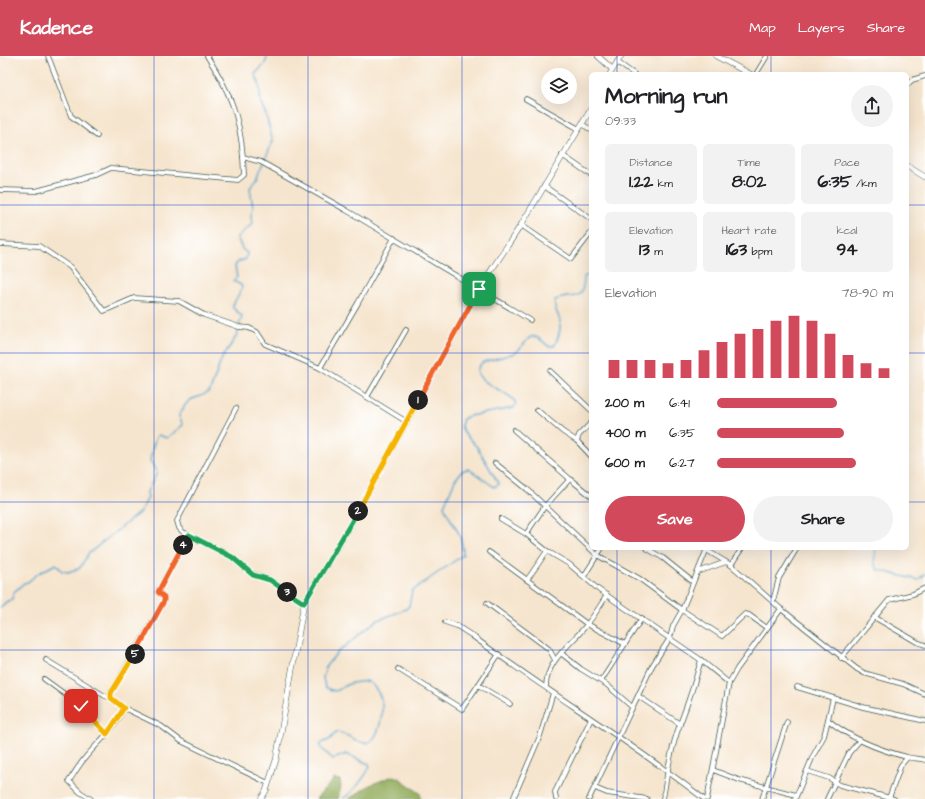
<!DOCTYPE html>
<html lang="en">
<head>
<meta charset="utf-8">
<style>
  body { margin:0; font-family:"Architects Daughter",sans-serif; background:#f2f2f2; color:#202124; height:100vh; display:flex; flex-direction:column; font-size:15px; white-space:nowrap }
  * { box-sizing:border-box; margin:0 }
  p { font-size:13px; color:#757577 }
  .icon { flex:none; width:22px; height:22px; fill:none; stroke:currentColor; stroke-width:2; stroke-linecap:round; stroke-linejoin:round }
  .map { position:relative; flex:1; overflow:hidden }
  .panel { position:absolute; left:589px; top:16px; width:320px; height:478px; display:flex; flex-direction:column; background:#fff; border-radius:6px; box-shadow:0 4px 16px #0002 }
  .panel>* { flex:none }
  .tools { position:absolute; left:541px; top:12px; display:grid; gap:8px }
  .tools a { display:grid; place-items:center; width:36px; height:36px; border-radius:50%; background:#fff; box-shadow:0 4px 16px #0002; font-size:20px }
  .pin { position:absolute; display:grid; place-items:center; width:34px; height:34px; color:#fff; margin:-17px; border-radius:8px; box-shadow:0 2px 6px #0006 }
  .km { position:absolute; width:20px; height:20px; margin:-10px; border-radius:50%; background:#222; color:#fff; font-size:11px; line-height:20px; text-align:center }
  .round { display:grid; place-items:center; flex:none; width:42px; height:42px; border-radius:21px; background:#f2f2f2 }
  .summary { display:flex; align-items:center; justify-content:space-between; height:68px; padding:0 16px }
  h1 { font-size:22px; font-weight:700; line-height:30px }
  .metrics { display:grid; grid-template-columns:repeat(3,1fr); gap:6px; height:68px; padding:4px 16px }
  .metrics div { display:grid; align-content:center; border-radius:6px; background:#f2f2f2; text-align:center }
  .metrics b { font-size:17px; font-weight:700 }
  .metrics small { font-size:11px; font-weight:400 }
  .metrics p { font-size:11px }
  .chart { height:112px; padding:8px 16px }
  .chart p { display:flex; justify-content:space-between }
  .chart svg { width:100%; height:72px; margin-top:4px; stroke:#d1495b; stroke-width:6 }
  .button { display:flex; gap:8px; margin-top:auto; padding:8px 16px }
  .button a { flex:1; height:46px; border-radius:24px; background:#d1495b; color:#fff; font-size:16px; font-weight:700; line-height:46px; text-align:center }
  .button a+a { background:#f2f2f2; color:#202124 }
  ul { padding:0 16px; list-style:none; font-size:13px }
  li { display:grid; grid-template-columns:64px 48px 1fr; align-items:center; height:30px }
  li i { height:10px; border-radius:5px; background:#d1495b }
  header { display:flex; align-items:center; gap:24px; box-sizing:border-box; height:56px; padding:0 20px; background:#d1495b; color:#fff }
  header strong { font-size:19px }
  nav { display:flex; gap:22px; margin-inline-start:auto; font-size:14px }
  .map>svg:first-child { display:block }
  .forest { fill:#95af60; stroke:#5a764a }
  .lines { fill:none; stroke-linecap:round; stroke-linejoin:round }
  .stream { stroke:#55a4cf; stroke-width:1.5 }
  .minor-casing { stroke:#3f564b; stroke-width:5.5 }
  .tertiary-casing { stroke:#3f564b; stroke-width:6 }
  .minor { stroke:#fff; stroke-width:4 }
  .tertiary { stroke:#fff; stroke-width:5 }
  .split-1-casing { stroke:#fff; stroke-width:8 }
  .split-2-casing { stroke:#fff; stroke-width:8 }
  .split-3-casing { stroke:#fff; stroke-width:8 }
  .split-4-casing { stroke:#fff; stroke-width:8 }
  .split-5-casing { stroke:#fff; stroke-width:8 }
  .split-6-casing { stroke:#fff; stroke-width:8 }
  .split-1 { stroke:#f0652b; stroke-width:5 }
  .split-2 { stroke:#f5b400; stroke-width:5 }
  .split-3 { stroke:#22a559; stroke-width:5 }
  .split-4 { stroke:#22a559; stroke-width:5 }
  .split-5 { stroke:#f0652b; stroke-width:5 }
  .split-6 { stroke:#f5b400; stroke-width:5 }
  .grid { fill:none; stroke:#1d4ed8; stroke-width:1; stroke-opacity:0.55 }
</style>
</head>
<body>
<header>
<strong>Kadence</strong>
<nav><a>Map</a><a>Layers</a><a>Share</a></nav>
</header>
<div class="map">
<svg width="925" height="743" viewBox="0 0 925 743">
  <rect width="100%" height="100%" fill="#fff"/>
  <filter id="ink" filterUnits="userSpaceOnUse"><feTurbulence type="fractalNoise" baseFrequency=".025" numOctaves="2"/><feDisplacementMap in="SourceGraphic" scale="8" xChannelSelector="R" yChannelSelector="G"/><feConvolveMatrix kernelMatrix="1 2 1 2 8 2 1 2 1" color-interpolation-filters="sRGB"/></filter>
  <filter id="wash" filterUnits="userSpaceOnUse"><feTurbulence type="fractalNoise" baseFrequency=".012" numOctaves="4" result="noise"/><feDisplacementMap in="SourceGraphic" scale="16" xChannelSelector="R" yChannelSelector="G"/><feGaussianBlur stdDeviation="0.9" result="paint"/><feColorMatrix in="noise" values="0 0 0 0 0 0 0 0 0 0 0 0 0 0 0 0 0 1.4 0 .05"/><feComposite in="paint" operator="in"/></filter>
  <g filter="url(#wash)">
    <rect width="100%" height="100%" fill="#f6e5ce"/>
    <g class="forest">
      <polygon points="393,720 399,722 420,737 421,743 349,743 370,729"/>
      <polygon points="334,723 340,724 341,731 338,743 316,743"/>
    </g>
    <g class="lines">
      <g class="stream">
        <polyline points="239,269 242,260 233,252 233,249 242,232 241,229 233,225 237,221 235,210 238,206 246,203 247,197 242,193 237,181 252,168 251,159 253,152 250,132 257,122 273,85 265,56 261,48 259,27 255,18 264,9 267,3 266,0"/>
        <polyline points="876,492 874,507 878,514 918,524 925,518"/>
        <path d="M0,552L6,546L12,543L14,536L24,527L28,526L37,518L56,508L62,515L68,516L80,512L88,498L140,456L148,442L147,436L157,417L150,404C153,396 152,385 158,379L167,382L183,369L179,360C191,335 194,347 210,335L222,302L236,281L238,274"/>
        <path d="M343,743C355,734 363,724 370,711L369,708L346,698L333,703L321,692V687L329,684L337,676C347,677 357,688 366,687C380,685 384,654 381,643C379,636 374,630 368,625C362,626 354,626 349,628C336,633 340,639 325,631L323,622L326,610L337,597L376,565L406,553L409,550L412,535L463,499C462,473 453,472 444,450L455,424L463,414L469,413L494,431L499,428L477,391L464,377L461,370L463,363L469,360L514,352C527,337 458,327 483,306C493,303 504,301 514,297C529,290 526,268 548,290H554C558,284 561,273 560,265C559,258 552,252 555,244C573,236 583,249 584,221L591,217"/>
      </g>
    </g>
  </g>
  <g filter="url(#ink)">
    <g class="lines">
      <g class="minor-casing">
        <g id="minor">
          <polyline points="48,0 71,60 97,80"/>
          <path d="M207,0C229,34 240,60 243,101"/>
          <polyline points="617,6 634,18"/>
          <polyline points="756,18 767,0"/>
          <polyline points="907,29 912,24 925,20"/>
          <polyline points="526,43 579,73"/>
          <polyline points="582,68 591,74"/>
          <polyline points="562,99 591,119"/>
          <polyline points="544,130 591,163"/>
          <polyline points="0,134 36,135 96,119 111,112 238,124 244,119 243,101 261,106 346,154 530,264"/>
          <polyline points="521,169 571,203 591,177"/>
          <polyline points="0,188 39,190 70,211 104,255 134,242 179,245 204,259 239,271 249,272 257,276 265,288 320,312 407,366"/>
          <polyline points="320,312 358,247 394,182"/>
          <polyline points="550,315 591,354"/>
          <polyline points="367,341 406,274"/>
          <polyline points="236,352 177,465 179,472 183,476 232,501 251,517 270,524 304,547"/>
          <polyline points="537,354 563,376 577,385 591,400"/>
          <polyline points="514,374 570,423 591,440"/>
          <polyline points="577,385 579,379 591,367"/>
          <polyline points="495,407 527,433 597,499 640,523 682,554 722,580 745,558 749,559 767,572"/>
          <polyline points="501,463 526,478 547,495 569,508 599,534 701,604 729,627"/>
          <polyline points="526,478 545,450 570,423"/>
          <polyline points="646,492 663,502 693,526"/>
          <polyline points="703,492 731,509 781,553 857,613 864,617 903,628 925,638"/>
          <polyline points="489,496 587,568 625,588"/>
          <polyline points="731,509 742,492"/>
          <polyline points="698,516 726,506"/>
          <polyline points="584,520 602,492"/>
          <polyline points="527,524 547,495"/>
          <polyline points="773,545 779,522 797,492"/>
          <polyline points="487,547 549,593 555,604"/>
          <polyline points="874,561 917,586 925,589"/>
          <path d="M445,566L457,570L471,579C547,636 629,684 704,743"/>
          <polyline points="562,598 581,613 607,629 632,651"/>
          <polyline points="841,602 889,544 913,538 925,532"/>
          <polyline points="46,604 105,640 111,642"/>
          <polyline points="398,613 462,653 499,598"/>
          <polyline points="44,623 81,650 107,678"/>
          <polyline points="601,625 642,562"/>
          <polyline points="478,629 510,648"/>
          <path d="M546,631C546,606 569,590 584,572C593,562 600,550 607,539"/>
          <polyline points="797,631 863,651 925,665"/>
          <polyline points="638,640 680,668"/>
          <polyline points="124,652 161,670 181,685 268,727"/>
          <path d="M828,664C850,682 879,694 907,701C913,703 919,702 925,704"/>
          <polyline points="713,714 739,724 796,739"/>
          <polyline points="807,715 829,722 840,729 894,743"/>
          <polyline points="595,732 607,737 647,743"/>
          <polyline points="889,742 901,709 907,702"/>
          <path d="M91,743L80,736L69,725C74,718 79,709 85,702C98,686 116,672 124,652L111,642V637L164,545V541L157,536L189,479"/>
          <polyline points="513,743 540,680 553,637"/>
          <polyline points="556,743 555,736 591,663"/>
          <polyline points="589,743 652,610 670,582 673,570 682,554 706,495"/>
          <path d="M663,743C667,718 671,692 680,668C688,647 695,626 701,604"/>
          <polyline points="707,743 729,627 737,613 781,553"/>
          <polyline points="762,743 787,666"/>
          <polyline points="795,743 813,700 824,680 833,642"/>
          <polyline points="827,743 849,697 860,684"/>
        </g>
      </g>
      <g class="tertiary-casing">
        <g id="tertiary">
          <polyline points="598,0 612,13"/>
          <polyline points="716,0 750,18"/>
          <polyline points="610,18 621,0"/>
          <polyline points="907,110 925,121"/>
          <polyline points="261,743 266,735 276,704 304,547 353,464 479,233 521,169 591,53"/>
        </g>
      </g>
      <use href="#minor" class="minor"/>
      <use href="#tertiary" class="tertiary"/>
    </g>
  </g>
  <g class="lines" filter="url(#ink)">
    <g class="split-1-casing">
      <polyline id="split-1" points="418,344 479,233"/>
    </g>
    <g class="split-2-casing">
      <polyline id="split-2" points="358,455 418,344"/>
    </g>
    <g class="split-3-casing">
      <polyline id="split-3" points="287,536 304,547 358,455"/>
    </g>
    <g class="split-4-casing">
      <polyline id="split-4" points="183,489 189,479 232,501 253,519 270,524 287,536"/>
    </g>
    <g class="split-5-casing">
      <polyline id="split-5" points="135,598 164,545 164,541 158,536 183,489"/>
    </g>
    <g class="split-6-casing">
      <polyline id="split-6" points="81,650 107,678 124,652 111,642 111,637 135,598"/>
    </g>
    <use href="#split-1" class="split-1"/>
    <use href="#split-2" class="split-2"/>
    <use href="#split-3" class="split-3"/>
    <use href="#split-4" class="split-4"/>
    <use href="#split-5" class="split-5"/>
    <use href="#split-6" class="split-6"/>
  </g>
  <path class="grid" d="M154,0V743M308,0V743M462,0V743M617,0V18M771,0V18M0,149H591M907,149H925M0,297H591M907,297H925M0,446H591M907,446H925M617,492V743M771,492V743M0,594H925"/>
</svg>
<div class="tools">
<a><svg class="icon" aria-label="layers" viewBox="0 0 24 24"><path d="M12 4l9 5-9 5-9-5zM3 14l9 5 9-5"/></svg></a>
</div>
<div class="pin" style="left:479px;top:233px;background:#1e9e55"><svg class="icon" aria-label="arrive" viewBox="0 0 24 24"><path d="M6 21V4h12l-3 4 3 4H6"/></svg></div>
<div class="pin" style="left:81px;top:650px;background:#d93025"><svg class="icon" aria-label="check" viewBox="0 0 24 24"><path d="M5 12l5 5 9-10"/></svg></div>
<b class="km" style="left:418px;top:344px">1</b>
<b class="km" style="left:358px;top:455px">2</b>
<b class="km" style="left:287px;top:536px">3</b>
<b class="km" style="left:183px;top:489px">4</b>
<b class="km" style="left:135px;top:598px">5</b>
<section class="panel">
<div class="summary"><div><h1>Morning run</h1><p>09:33</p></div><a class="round"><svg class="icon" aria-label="share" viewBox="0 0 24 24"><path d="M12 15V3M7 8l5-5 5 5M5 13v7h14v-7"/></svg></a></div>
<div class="metrics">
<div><p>Distance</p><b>1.22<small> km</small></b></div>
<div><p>Time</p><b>8:02</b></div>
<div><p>Pace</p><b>6:35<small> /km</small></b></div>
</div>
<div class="metrics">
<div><p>Elevation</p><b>13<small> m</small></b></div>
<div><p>Heart rate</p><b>163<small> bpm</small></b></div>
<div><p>kcal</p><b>94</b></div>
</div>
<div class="chart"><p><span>Elevation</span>78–90 m</p>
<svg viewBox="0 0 160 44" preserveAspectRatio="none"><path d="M5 44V33M15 44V33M25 44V33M35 44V35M45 44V33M55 44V27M65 44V22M75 44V17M85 44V14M95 44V9M105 44V6M115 44V9M125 44V17M135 44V30M145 44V35M155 44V38"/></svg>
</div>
<ul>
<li><b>200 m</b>6:41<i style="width:68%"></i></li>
<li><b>400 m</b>6:35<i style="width:72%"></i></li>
<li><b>600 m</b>6:27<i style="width:79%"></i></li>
</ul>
<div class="button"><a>Save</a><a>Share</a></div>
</section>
</div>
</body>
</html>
